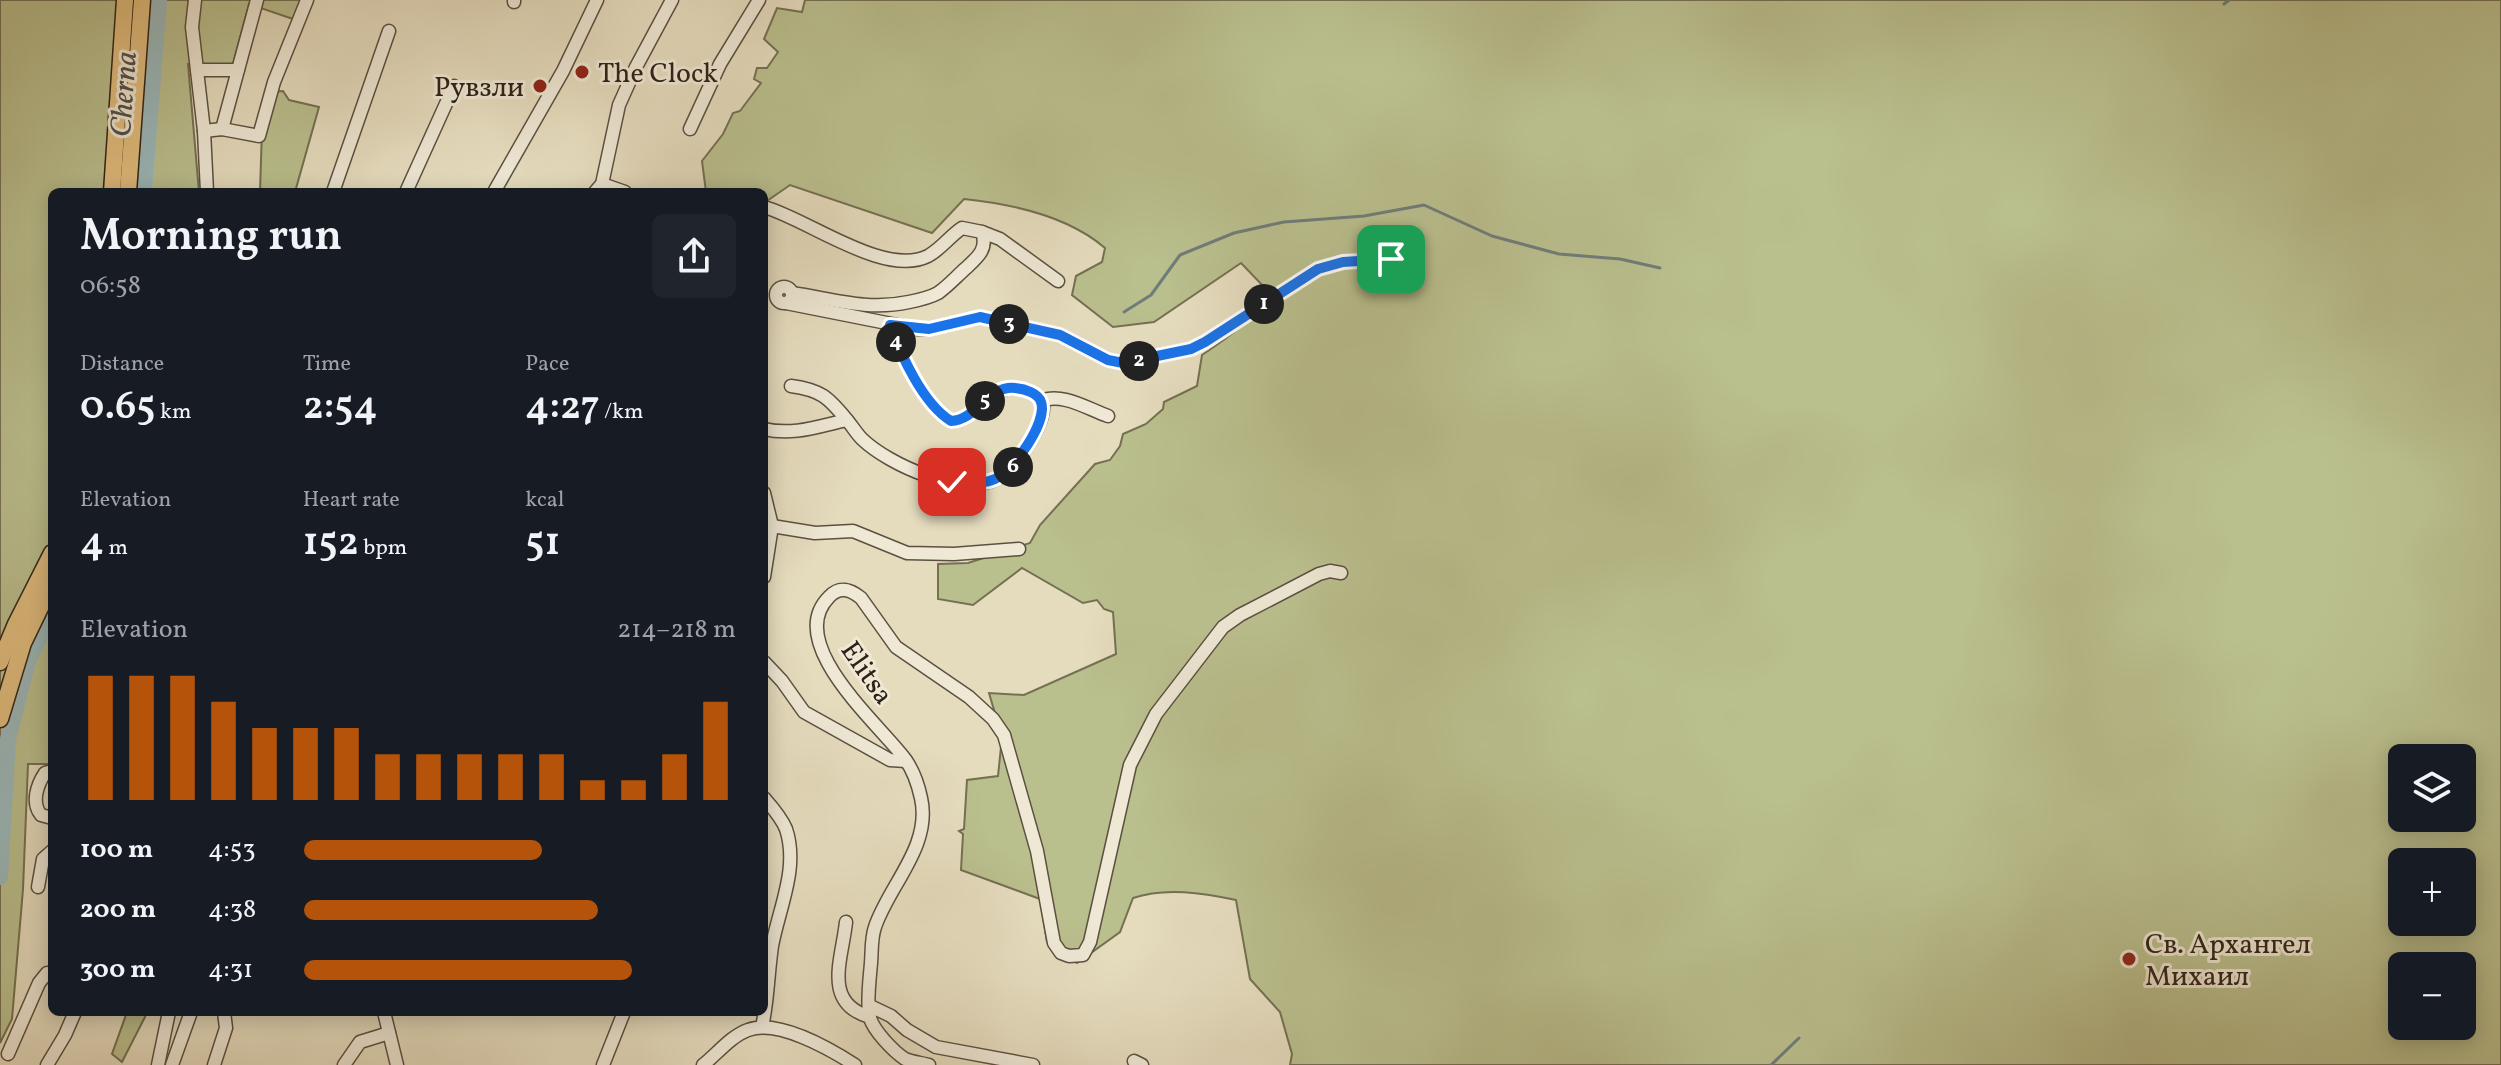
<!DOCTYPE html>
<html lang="en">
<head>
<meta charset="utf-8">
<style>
  body { margin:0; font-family:Vollkorn,serif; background:#20242c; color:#f1f3f6; height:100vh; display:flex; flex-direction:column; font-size:30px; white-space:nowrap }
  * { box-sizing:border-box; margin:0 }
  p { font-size:26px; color:#9ea1a6 }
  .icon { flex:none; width:44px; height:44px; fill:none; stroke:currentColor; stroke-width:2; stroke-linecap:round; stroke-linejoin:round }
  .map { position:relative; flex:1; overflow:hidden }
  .details { position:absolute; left:48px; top:188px; width:720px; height:828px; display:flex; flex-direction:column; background:#171b24; border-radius:12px; box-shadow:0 4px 20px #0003 }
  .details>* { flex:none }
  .tools { position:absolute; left:2388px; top:744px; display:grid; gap:16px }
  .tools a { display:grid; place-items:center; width:88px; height:88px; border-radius:12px; background:#171b24; box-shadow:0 4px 20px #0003; font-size:40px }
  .pin { position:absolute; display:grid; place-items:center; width:68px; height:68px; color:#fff; margin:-34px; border-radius:16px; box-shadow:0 4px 12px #0006 }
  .km { position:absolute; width:40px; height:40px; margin:-20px; border-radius:50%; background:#222; color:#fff; font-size:22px; line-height:40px; text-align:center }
  .round { display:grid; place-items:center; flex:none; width:84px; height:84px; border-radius:12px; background:#20242c }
  .overview { display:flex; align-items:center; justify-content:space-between; height:136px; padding:0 32px }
  h1 { font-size:44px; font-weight:600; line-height:60px }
  .metrics { display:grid; grid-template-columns:repeat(3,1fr); gap:12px; height:136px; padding:8px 32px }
  .metrics div { display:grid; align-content:center }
  .metrics b { font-size:40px; font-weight:600 }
  .metrics small { font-size:22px; font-weight:400 }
  .metrics p { font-size:22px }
  .chart { height:224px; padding:16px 32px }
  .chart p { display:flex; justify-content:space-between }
  .chart svg { width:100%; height:144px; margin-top:8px; stroke:#b45309; stroke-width:6 }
  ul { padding:0 32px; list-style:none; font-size:26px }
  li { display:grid; grid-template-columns:128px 96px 1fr; align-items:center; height:60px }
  li i { height:20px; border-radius:10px; background:#b45309 }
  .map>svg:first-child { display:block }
  .green { fill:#babf8e; stroke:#747052; stroke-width:2; fill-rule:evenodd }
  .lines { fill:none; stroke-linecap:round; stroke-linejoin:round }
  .stream { stroke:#6f7d7a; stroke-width:3 }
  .river { stroke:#9bb9bc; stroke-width:16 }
  .minor-casing { stroke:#5c5041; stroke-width:15 }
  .major-casing { stroke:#2e2217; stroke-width:19 }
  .minor { stroke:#eee8d5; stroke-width:12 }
  .major { stroke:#e2be7f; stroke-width:16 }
  .route-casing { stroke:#fff; stroke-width:16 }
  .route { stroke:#1a73e8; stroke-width:10 }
  .poi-dot { fill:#8f2418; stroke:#eee8d5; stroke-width:3 }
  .labels { text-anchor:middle; stroke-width:6; stroke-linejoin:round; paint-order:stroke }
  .poi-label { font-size:28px; fill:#2e2217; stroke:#eee8d5; text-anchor:start }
  .street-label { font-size:28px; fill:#2e2217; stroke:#eee8d5 }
  .water-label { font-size:30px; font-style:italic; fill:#4f4f49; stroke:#eee8d5 }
</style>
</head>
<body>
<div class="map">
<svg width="2501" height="1065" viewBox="0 0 2501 1065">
  <rect width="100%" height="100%" fill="#e5dcbe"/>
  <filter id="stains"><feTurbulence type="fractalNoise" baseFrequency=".0025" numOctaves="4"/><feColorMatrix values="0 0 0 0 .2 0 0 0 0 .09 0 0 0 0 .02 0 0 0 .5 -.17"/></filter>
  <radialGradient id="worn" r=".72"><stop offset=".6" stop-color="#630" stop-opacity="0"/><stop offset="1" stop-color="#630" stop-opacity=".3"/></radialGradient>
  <g class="green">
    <polygon points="0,0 303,0 293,19 249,4 233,64 188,64 199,192 52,192 52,764 28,764 23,889 12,1019 0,1043"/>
    <path d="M805,0H2501V1065H1290L1292,1054L1280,1012L1250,979L1236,900C1203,893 1165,887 1133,898L1120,932L1077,963L1047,942L1040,899L961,870L963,834L959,831L964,829L967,780L998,776L1002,737L989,693L1024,695L1116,654L1113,612L1104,609L1097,600L1083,603L1022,568L973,605L938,599V564L968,563L1030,543L1040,525L1095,464L1110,460L1120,446L1123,434L1146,424L1163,409L1164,402L1197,386L1202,355C1229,337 1253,321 1267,290L1241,263L1154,322L1113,327L1072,295L1076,276L1102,262L1105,248C1068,216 1012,204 964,199L932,233L790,185L767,201L764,200V192H706L702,161L723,134L733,113L740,111L761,83L754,79L757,68H767L778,52L764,39L777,8L802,12ZM2402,758H2462V818H2402ZM2402,862H2462V922H2402ZM2402,966H2462V1026H2402Z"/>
    <polygon points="283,91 289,100 319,107 295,192 260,192 262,129 270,92"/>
    <polygon points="127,1012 162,1012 147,1013 122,1062 112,1054"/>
  </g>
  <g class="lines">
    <g class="stream">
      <polyline points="2224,4 2229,0"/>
      <polyline points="1124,312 1151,295 1180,255 1234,233 1284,222 1364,216 1424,205 1492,236 1559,254 1620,259 1660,268"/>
      <polyline points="2,738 8,739"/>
      <polyline points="1771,1065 1799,1038"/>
    </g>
    <g class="river">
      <polyline points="144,192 159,0"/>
      <polyline points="0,877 8,739 28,661 52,612"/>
    </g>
    <g class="minor-casing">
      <g id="minor">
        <polyline points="195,0 192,27 204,131 207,192"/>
        <polyline points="514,2 514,0"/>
        <polyline points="197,70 238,70"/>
        <polyline points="222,129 257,0"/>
        <polyline points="690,129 720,64 759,0"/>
        <polyline points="204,131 222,129 259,136 274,82 307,0"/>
        <polyline points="602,184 625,192"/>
        <polyline points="333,192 389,31"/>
        <polyline points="406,192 454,86"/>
        <polyline points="494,192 563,71 597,0"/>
        <polyline points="595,192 602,184 619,105 636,67 672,0"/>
        <path d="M764,207C806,218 884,278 928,256C941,249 950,236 962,228L982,232C988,249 978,257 966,268C957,276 948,286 938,293C929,298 919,300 909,302C867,311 833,299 792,293"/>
        <polyline points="982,232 1000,239 1058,281"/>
        <circle cx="784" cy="295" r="8"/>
        <polyline points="786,303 917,329 929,329 980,317 1060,335 1108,360 1123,363 1191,349 1205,342 1318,269 1343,262 1391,259"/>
        <path d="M791,386C821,390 828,397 847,420"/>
        <path d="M1041,401C1062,392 1088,409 1108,416"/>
        <path d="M764,429C793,436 819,426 847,420C852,426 857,434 862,439C889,465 963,498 998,478C1015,468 1044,426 1043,406C1042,394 1025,389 1014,388C988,386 976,420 951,421C923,404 901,355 890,325"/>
        <polyline points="764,493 772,526 764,577"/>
        <polyline points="772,526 815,533 853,531 907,553 954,554 1019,549"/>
        <polyline points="764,662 782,681 804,712 890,760 906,761"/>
        <path d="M52,771L45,773C37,785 31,803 41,815L52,818"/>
        <polyline points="38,887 43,859 52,851"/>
        <path d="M846,922C842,960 822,1003 870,1017"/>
        <polyline points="870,1006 891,1016 907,1030 936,1047 1033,1065"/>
        <polyline points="384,1012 397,1065"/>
        <path d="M762,1027C768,1000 768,973 772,946C779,908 799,868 786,829C781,817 772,807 764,798"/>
        <polyline points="8,1054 39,983 47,973 52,973"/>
        <polyline points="1134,1061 1142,1065"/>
        <polyline points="47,1065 65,1035 75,1012"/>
        <polyline points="158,1065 169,1012"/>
        <polyline points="172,1065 191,1012"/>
        <polyline points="214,1065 226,1028 224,1012"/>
        <polyline points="344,1065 360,1042 389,1033"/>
        <polyline points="603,1065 624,1012"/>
        <path d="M703,1065C717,1054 731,1036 748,1030C778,1019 830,1049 855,1065"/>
        <path d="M929,1065C922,1063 912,1062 905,1059C893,1051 874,1031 870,1018C866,1006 870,976 871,963C872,951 871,938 875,927C889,885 932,846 921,798C918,784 913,770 905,759C879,724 783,643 829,597C839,586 850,589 861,598L896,647L969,697L993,719L1004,735L1037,851L1054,943L1061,953L1069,956L1083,955L1090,942L1130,765L1156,714L1223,627L1240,615L1319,574L1330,571L1341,573"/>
      </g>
    </g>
    <g class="major-casing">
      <g id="major">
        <polyline points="112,192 125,0"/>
        <polyline points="128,192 142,0"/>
        <polyline points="0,662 16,624 52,553"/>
        <polyline points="0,719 23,643 52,583"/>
      </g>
    </g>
    <use href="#minor" class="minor"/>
    <use href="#major" class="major"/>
  </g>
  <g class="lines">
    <g class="route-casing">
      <path id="route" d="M952,482C966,482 982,485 995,479C1013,471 1048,422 1041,402C1038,393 1025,389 1015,388C988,385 977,420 951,421C923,404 901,355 890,325L929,329L980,317L1060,335L1108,360L1123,363L1191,349L1205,342L1318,269L1343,262L1391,259"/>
    </g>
    <use href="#route" class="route"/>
  </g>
  <g class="poi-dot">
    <circle cx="582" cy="72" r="8"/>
    <circle cx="540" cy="86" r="8"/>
    <circle cx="2129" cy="959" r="8"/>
  </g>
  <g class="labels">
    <g class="poi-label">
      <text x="598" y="82">The Clock</text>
      <text x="524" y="96" text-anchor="end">Рувзли</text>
      <text x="2145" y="953">Св. Архангел<tspan x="2145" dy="32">Михаил</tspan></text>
    </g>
    <g class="street-label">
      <text transform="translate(868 672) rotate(55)" y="10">Elitsa</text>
    </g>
    <g class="water-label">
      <text transform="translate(123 94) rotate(-86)" y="10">Cherna</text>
    </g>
  </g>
  <rect width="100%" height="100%" filter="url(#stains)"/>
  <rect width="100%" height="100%" fill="url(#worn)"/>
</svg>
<div class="tools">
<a><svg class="icon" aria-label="layers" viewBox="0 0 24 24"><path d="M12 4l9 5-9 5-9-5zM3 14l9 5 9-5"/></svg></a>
<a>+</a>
<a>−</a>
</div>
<div class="pin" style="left:1391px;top:259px;background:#1e9e55"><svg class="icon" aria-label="arrive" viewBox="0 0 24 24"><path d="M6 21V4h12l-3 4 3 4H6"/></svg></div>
<div class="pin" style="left:952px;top:482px;background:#d93025"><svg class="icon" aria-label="check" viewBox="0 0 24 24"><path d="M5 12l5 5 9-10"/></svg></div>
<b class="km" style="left:1264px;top:304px">1</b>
<b class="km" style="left:1139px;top:361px">2</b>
<b class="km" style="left:1009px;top:324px">3</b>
<b class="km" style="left:896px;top:342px">4</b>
<b class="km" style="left:985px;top:401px">5</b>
<b class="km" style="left:1013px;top:467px">6</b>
<section class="details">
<div class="overview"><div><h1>Morning run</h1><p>06:58</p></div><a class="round"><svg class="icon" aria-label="share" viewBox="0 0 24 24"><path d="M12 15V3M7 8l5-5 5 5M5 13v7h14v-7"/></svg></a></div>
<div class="metrics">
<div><p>Distance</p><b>0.65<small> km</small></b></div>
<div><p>Time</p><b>2:54</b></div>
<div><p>Pace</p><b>4:27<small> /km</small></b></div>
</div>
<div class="metrics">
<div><p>Elevation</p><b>4<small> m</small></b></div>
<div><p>Heart rate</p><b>152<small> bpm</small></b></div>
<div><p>kcal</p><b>51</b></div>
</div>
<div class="chart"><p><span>Elevation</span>214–218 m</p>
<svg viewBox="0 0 160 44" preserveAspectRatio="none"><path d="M5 44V6M15 44V6M25 44V6M35 44V14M45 44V22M55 44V22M65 44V22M75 44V30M85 44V30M95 44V30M105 44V30M115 44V30M125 44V38M135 44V38M145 44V30M155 44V14"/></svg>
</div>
<ul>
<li><b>100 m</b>4:53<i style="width:55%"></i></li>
<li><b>200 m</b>4:38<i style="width:68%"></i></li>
<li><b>300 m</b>4:31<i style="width:76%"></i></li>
</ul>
</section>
</div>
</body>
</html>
